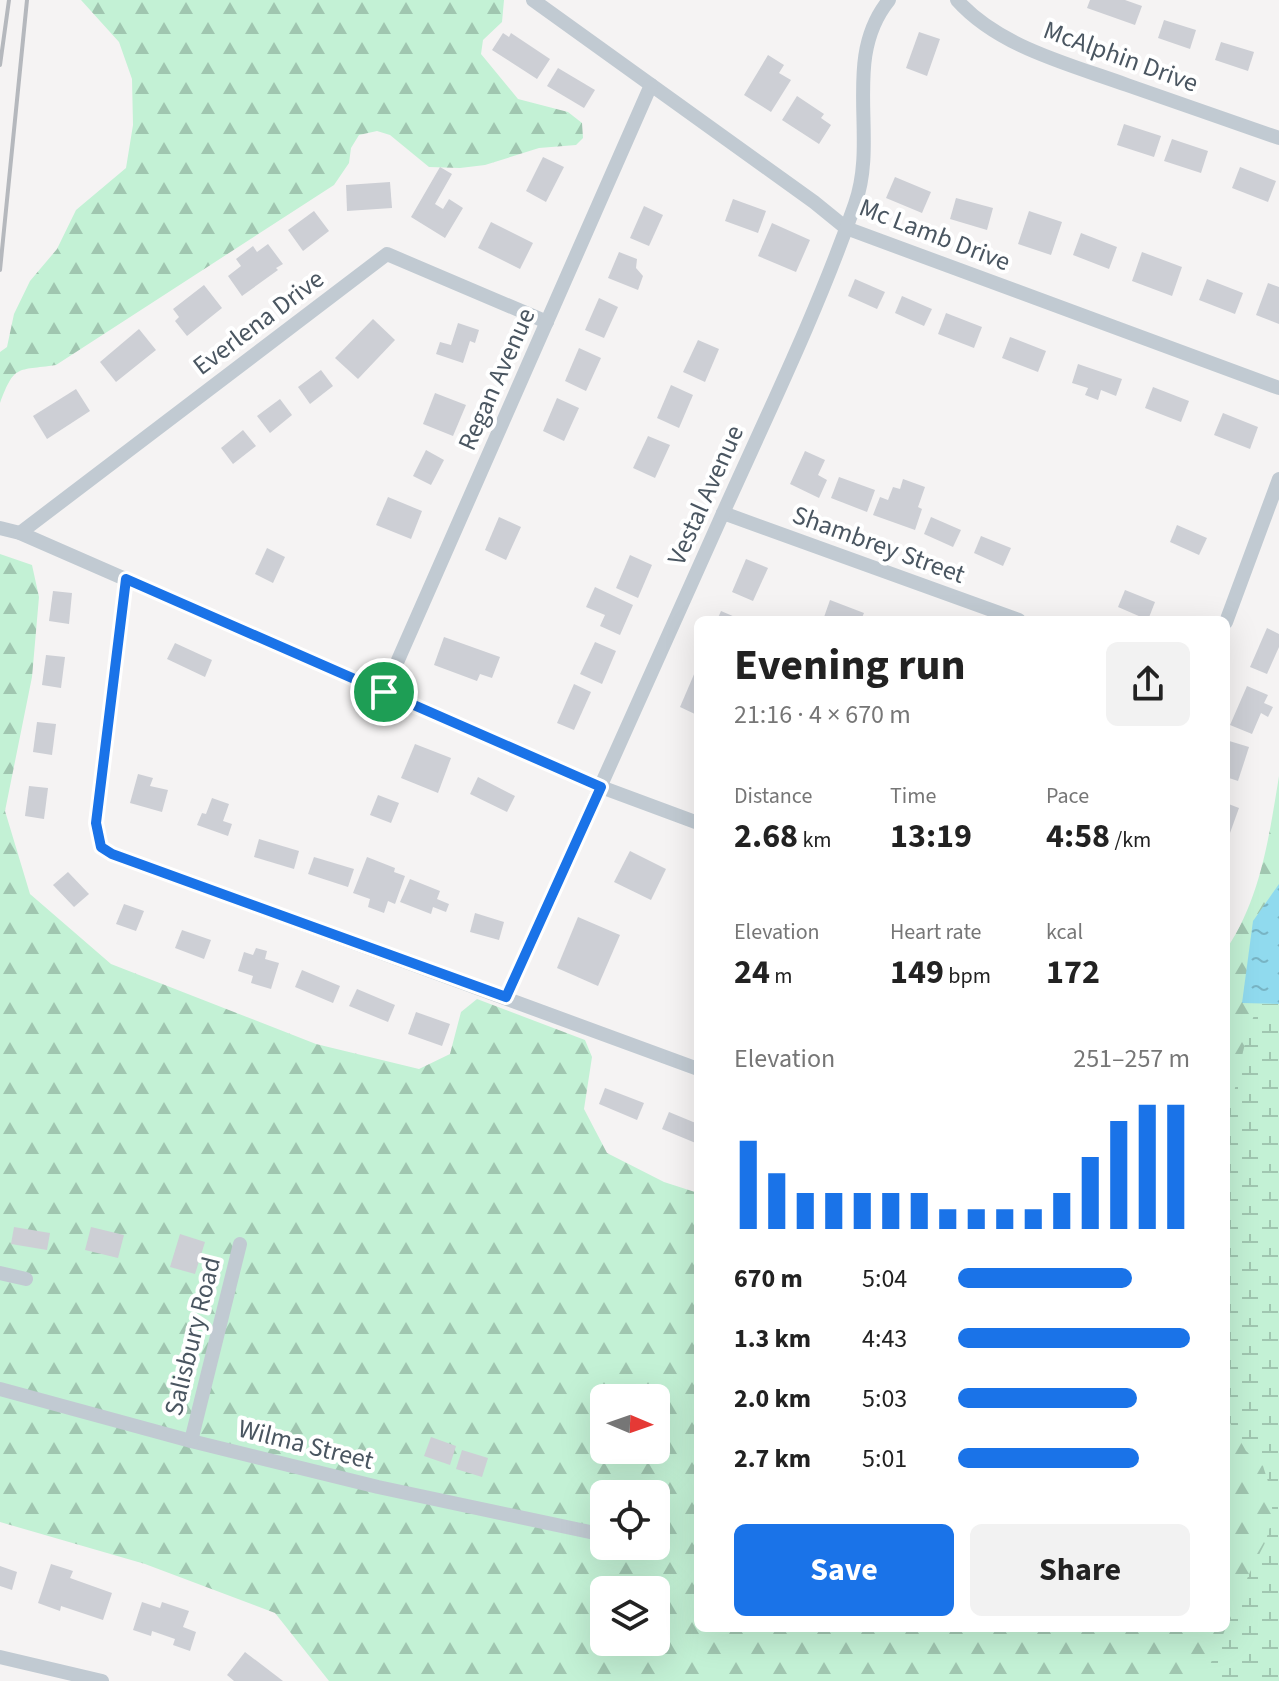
<!DOCTYPE html>
<html lang="en">
<head>
<meta charset="utf-8">
<style>
  body { margin:0; font-family:"Source Sans 3",sans-serif; background:#f2f2f2; color:#222; height:100vh; display:flex; flex-direction:column; font-size:30px; white-space:nowrap }
  * { box-sizing:border-box; margin:0 }
  p { font-size:26px; color:#767676 }
  .icon { flex:none; width:44px; height:44px; fill:none; stroke:currentColor; stroke-width:2; stroke-linecap:round; stroke-linejoin:round }
  .map { position:relative; flex:1; overflow:hidden }
  .drawer { position:absolute; left:694px; top:616px; width:536px; height:1016px; display:flex; flex-direction:column; background:#fff; border-radius:12px; box-shadow:0 8px 32px #0002 }
  .drawer>* { flex:none }
  .needle { width:52px; rotate:92deg }
  .tools { position:absolute; left:590px; top:1384px; display:grid; gap:16px }
  .tools a { display:grid; place-items:center; width:80px; height:80px; border-radius:12px; background:#fff; box-shadow:0 8px 32px #0002; font-size:40px }
  .pin { position:absolute; display:grid; place-items:center; width:68px; height:68px; color:#fff; margin:-34px; border:4px solid #fff; border-radius:50%; box-shadow:0 2px 8px #0007 }
  .round { display:grid; place-items:center; flex:none; width:84px; height:84px; border-radius:12px; background:#f2f2f2 }
  .overview { display:flex; align-items:center; justify-content:space-between; height:136px; padding:0 40px }
  h1 { font-size:44px; font-weight:700; line-height:60px }
  .stats { display:grid; grid-template-columns:repeat(3,1fr); gap:12px; height:136px; padding:8px 40px }
  .stats div { display:grid; align-content:center }
  .stats b { font-size:34px; font-weight:700 }
  .stats small { font-size:22px; font-weight:400 }
  .stats p { font-size:22px }
  .chart { height:224px; padding:16px 40px }
  .chart p { display:flex; justify-content:space-between }
  .chart svg { width:100%; height:144px; margin-top:8px; stroke:#1a73e8; stroke-width:6 }
  .primary-button { display:flex; gap:16px; margin-top:auto; padding:16px 40px }
  .primary-button a { flex:1; height:92px; border-radius:12px; background:#1a73e8; color:#fff; font-size:32px; font-weight:700; line-height:92px; text-align:center }
  .primary-button a+a { background:#f2f2f2; color:#222 }
  ul { padding:0 40px; list-style:none; font-size:26px }
  li { display:grid; grid-template-columns:128px 96px 1fr; align-items:center; height:60px }
  li i { height:20px; border-radius:10px; background:#1a73e8 }
  .map>svg:first-child { display:block }
  .forest { fill:url(#forest-firs); fill-rule:evenodd }
  .wetland { fill:url(#wetland-marsh) }
  .water { fill:url(#water-ripples) }
  .building { fill:#cdcfd5 }
  .lines { fill:none; stroke-linecap:round; stroke-linejoin:round }
  .minor { stroke:#c1cad2; stroke-width:14 }
  .rail { stroke:#b5b8bd; stroke-width:4 }
  .route-casing { stroke:#fff; stroke-width:16 }
  .route { stroke:#1a73e8; stroke-width:10 }
  .labels { text-anchor:middle; stroke-width:8; stroke-linejoin:round; paint-order:stroke }
  .street-label { font-size:26px; fill:#4a5661; stroke:#fff }
</style>
</head>
<body>
<div class="map">
<svg width="1279" height="1681" viewBox="0 0 1279 1681">
  <defs>
    <pattern id="forest-firs" width="22" height="20" patternUnits="userSpaceOnUse" patternTransform="scale(2)"><rect width="22" height="20" fill="#c3f1d5"/><path d="M5 1l3.5 6h-7zM16 11l3.5 6h-7z" fill="#a0c6b0"/></pattern>
    <pattern id="wetland-marsh" width="20" height="14" patternUnits="userSpaceOnUse" patternTransform="scale(2)"><rect width="20" height="14" fill="#c3f1d5"/><path d="M1 5h8M5 5V1M11 12h8M15 12V8" fill="none" stroke="#a0c6b0"/></pattern>
    <pattern id="water-ripples" width="26" height="14" patternUnits="userSpaceOnUse" patternTransform="scale(2)"><rect width="26" height="14" fill="#90daee"/><path d="M2 4q2-2 4 0t4 0M15 11q2-2 4 0t4 0" fill="none" stroke="#78b4c4"/></pattern>
  </defs>
  <rect width="100%" height="100%" fill="#f5f3f3"/>
  <g class="forest">
    <path d="M81,0H504L502,22L483,40L481,54L518,99L568,112L582,123L583,138L576,145L539,148L485,165L460,168L429,167L390,135L377,131L359,135L351,148L349,163L334,185L56,365C16,371 15,364 0,403V352L7,347L14,314L30,281L57,249L76,210L126,168L133,125L132,79L119,42Z"/>
    <path d="M0,554L32,565L39,597L32,677L5,811L30,894L111,964L316,1044L419,1069L450,1054L461,1012L477,999L585,1040L592,1057L584,1109L607,1153L664,1182L698,1193V1628H1226V950C1261,898 1269,837 1279,776V1681H329L275,1613L145,1564L0,1522ZM604,1398H656V1450H604ZM604,1494H656V1546H604ZM604,1590H656V1642H604Z"/>
  </g>
  <path class="wetland" d="M1259,1004H1279V1681H1203L1250,1572L1265,1543L1273,1517L1270,1488L1263,1466L1246,1451L1226,1416V1118C1241,1079 1240,1043 1259,1004Z"/>
  <polygon class="water" points="1279,884 1279,1004 1242,1003 1253,921"/>
  <g class="building">
    <polygon points="1090,0 1125,0 1142,6 1135,25 1087,8"/>
    <polygon points="1164,20 1196,30 1190,49 1158,38"/>
    <polygon points="919,32 940,39 927,76 906,68"/>
    <polygon points="503,33 509,37 511,33 550,59 537,79 492,50"/>
    <polygon points="1221,42 1254,52 1248,71 1215,60"/>
    <polygon points="768,55 784,65 779,73 791,80 771,112 744,95"/>
    <polygon points="558,68 595,90 584,108 547,86"/>
    <polygon points="797,96 824,114 821,118 831,125 819,144 782,120"/>
    <polygon points="1124,124 1161,136 1154,157 1117,145"/>
    <polygon points="1172,139 1208,151 1201,173 1164,161"/>
    <polygon points="543,157 564,167 546,202 526,191"/>
    <polygon points="440,167 452,174 435,204 443,209 449,199 463,208 445,238 411,217"/>
    <polygon points="1240,167 1276,181 1268,202 1232,188"/>
    <polygon points="895,177 931,192 922,213 886,198"/>
    <polygon points="390,182 392,208 347,211 346,185"/>
    <polygon points="956,198 993,208 987,230 950,219"/>
    <polygon points="733,199 766,211 758,233 725,221"/>
    <polygon points="644,206 663,215 649,246 630,238"/>
    <polygon points="314,211 329,231 303,251 288,230"/>
    <polygon points="1029,211 1062,222 1051,255 1018,244"/>
    <polygon points="491,222 533,243 520,269 478,248"/>
    <polygon points="772,223 810,240 796,272 758,256"/>
    <polygon points="1081,233 1117,247 1109,269 1073,255"/>
    <polygon points="268,244 283,264 276,268 278,270 242,296 228,276 241,266 236,259 253,246 257,252"/>
    <polygon points="619,252 637,259 636,268 643,276 638,290 608,278"/>
    <polygon points="1142,252 1182,267 1172,296 1132,281"/>
    <polygon points="855,279 885,292 877,309 848,296"/>
    <polygon points="1207,279 1243,293 1235,314 1199,300"/>
    <polygon points="1268,283 1279,287 1279,324 1256,315"/>
    <polygon points="204,285 222,308 187,336 175,321 179,317 173,309"/>
    <polygon points="902,296 932,309 924,326 895,313"/>
    <polygon points="599,298 618,307 604,338 585,330"/>
    <polygon points="946,313 982,327 974,348 938,334"/>
    <polygon points="373,319 395,340 358,379 335,358"/>
    <polygon points="458,323 479,330 475,343 470,341 463,363 436,354 440,342 451,345"/>
    <polygon points="139,329 156,350 116,382 100,362"/>
    <polygon points="1010,337 1046,351 1038,372 1002,358"/>
    <polygon points="698,340 719,349 705,382 683,372"/>
    <polygon points="579,348 601,358 586,391 565,381"/>
    <polygon points="1078,364 1122,379 1116,396 1101,390 1098,400 1085,395 1088,388 1072,383"/>
    <polygon points="321,370 333,386 310,404 298,387"/>
    <polygon points="671,385 693,395 679,428 657,418"/>
    <polygon points="1153,387 1189,401 1181,422 1145,408"/>
    <polygon points="76,389 90,411 47,439 33,416"/>
    <polygon points="435,393 466,405 453,436 423,424"/>
    <polygon points="557,398 579,408 564,441 543,431"/>
    <polygon points="280,399 292,415 270,433 257,416"/>
    <polygon points="1223,413 1258,427 1250,449 1214,435"/>
    <polygon points="243,430 256,446 233,464 221,448"/>
    <polygon points="648,436 670,445 655,478 633,468"/>
    <polygon points="426,450 444,460 431,485 413,476"/>
    <polygon points="805,451 825,460 818,475 827,480 819,498 790,484"/>
    <polygon points="839,477 875,490 867,512 831,498"/>
    <polygon points="903,479 925,487 918,507 922,509 915,530 873,515 880,497 888,500 893,487 900,489"/>
    <polygon points="388,497 422,511 411,539 376,525"/>
    <polygon points="499,517 521,527 506,560 485,550"/>
    <polygon points="931,517 961,530 953,547 924,534"/>
    <polygon points="1177,525 1207,538 1199,555 1170,542"/>
    <polygon points="981,536 1011,548 1003,566 974,553"/>
    <polygon points="267,548 285,557 273,583 255,574"/>
    <polygon points="630,555 652,565 638,598 616,588"/>
    <polygon points="746,559 768,568 753,601 732,592"/>
    <polygon points="595,587 633,605 620,635 600,626 605,615 586,607"/>
    <polygon points="1125,590 1155,602 1148,620 1118,607"/>
    <polygon points="53,591 72,593 69,624 49,621"/>
    <polygon points="830,600 864,613 861,620 823,620"/>
    <polygon points="721,611 742,620 717,620"/>
    <polygon points="1267,628 1279,634 1279,647 1267,674 1250,667"/>
    <polygon points="444,637 500,657 492,678 480,674 477,681 434,665"/>
    <polygon points="595,642 616,651 602,684 580,674"/>
    <polygon points="175,643 212,660 205,677 167,659"/>
    <polygon points="46,655 65,657 61,688 42,685"/>
    <polygon points="698,665 698,713 697,715 680,707"/>
    <polygon points="574,684 591,692 574,730 557,723"/>
    <polygon points="1247,686 1268,695 1264,703 1273,707 1268,717 1261,713 1252,734 1230,725"/>
    <polygon points="37,722 56,724 52,755 33,752"/>
    <polygon points="1226,740 1249,747 1238,781 1226,777"/>
    <polygon points="415,744 451,758 438,793 401,778"/>
    <polygon points="138,774 153,778 150,786 168,790 162,812 130,803"/>
    <polygon points="478,777 515,796 507,812 470,794"/>
    <polygon points="29,786 48,788 44,819 25,816"/>
    <polygon points="378,795 399,803 391,823 370,815"/>
    <polygon points="212,798 229,804 223,821 232,824 228,836 197,825 202,813 206,814"/>
    <polygon points="1226,803 1239,808 1230,833 1226,831"/>
    <polygon points="259,839 299,851 294,869 254,857"/>
    <polygon points="630,851 666,869 651,900 614,882"/>
    <polygon points="314,857 354,869 348,887 308,874"/>
    <polygon points="367,857 395,868 394,872 405,876 395,904 388,901 384,913 368,907 370,899 353,893"/>
    <polygon points="68,872 89,894 74,907 53,885"/>
    <polygon points="410,879 440,891 437,899 449,904 446,912 433,907 431,914 400,902"/>
    <polygon points="124,904 144,911 136,931 116,924"/>
    <polygon points="475,913 504,922 499,940 470,932"/>
    <polygon points="578,917 620,935 598,986 557,968"/>
    <polygon points="182,930 211,940 204,959 175,948"/>
    <polygon points="256,948 267,951 265,959 279,963 271,989 251,983 253,976 238,971 244,952 253,955"/>
    <polygon points="302,970 340,986 333,1003 295,987"/>
    <polygon points="357,989 395,1005 388,1022 349,1006"/>
    <polygon points="416,1012 450,1024 442,1046 408,1034"/>
    <polygon points="605,1088 644,1103 637,1120 599,1104"/>
    <polygon points="669,1112 698,1124 698,1144 662,1129"/>
    <polygon points="14,1227 50,1233 47,1250 11,1244"/>
    <polygon points="91,1227 124,1235 118,1258 85,1250"/>
    <polygon points="180,1234 205,1242 195,1274 170,1267"/>
    <polygon points="431,1437 456,1446 450,1465 424,1456"/>
    <polygon points="462,1450 488,1458 482,1477 456,1469"/>
    <polygon points="51,1564 73,1571 70,1578 112,1593 103,1620 61,1606 60,1611 38,1603"/>
    <polygon points="0,1566 17,1572 12,1590 0,1586"/>
    <polygon points="142,1602 160,1608 162,1602 189,1611 183,1627 196,1632 190,1651 173,1645 175,1639 152,1631 151,1636 133,1630"/>
    <polygon points="245,1652 283,1681 234,1681 227,1675"/>
  </g>
  <g class="lines">
    <g class="minor">
      <polyline points="533,0 814,202 846,228 1279,388"/>
      <path d="M957,0C999,47 1069,64 1127,85C1178,103 1228,120 1279,138"/>
      <polyline points="723,513 1019,620"/>
      <polyline points="0,528 20,533 601,787 698,823"/>
      <polyline points="20,533 387,254 547,322"/>
      <polyline points="126,579 96,823 101,847 112,854 698,1069"/>
      <polyline points="1226,622 1279,479"/>
      <polyline points="384,692 651,85"/>
      <path d="M506,997C577,839 648,680 719,522C766,417 817,313 855,204C879,137 841,59 889,0"/>
      <polyline points="0,1273 26,1279"/>
      <polyline points="0,1389 191,1441 378,1487 604,1535"/>
      <polyline points="191,1441 240,1244"/>
      <polyline points="0,1657 102,1681"/>
    </g>
    <g class="rail">
      <polyline points="0,65 9,0"/>
      <polyline points="0,270 27,0"/>
    </g>
  </g>
  <g class="lines">
    <g class="route-casing">
      <polygon id="route" points="126,579 601,787 506,997 112,854 101,847 96,823"/>
    </g>
    <use href="#route" class="route"/>
  </g>
  <g class="labels">
    <g class="street-label">
      <text transform="translate(1121 56) rotate(20)" y="9">McAlphin Drive</text>
      <text transform="translate(935 234) rotate(21)" y="9">Mc Lamb Drive</text>
      <text transform="translate(258 322) rotate(-37)" y="9">Everlena Drive</text>
      <text transform="translate(496 379) rotate(-66)" y="9">Regan Avenue</text>
      <text transform="translate(705 495) rotate(-66)" y="9">Vestal Avenue</text>
      <text transform="translate(879 544) rotate(20)" y="9">Shambrey Street</text>
      <text transform="translate(192 1336) rotate(-76)" y="9">Salisbury Road</text>
      <text transform="translate(306 1444) rotate(14)" y="9">Wilma Street</text>
    </g>
  </g>
</svg>
<div class="tools">
<a><svg class="needle" viewBox="-14 -14 28 28"><path d="M0-13l5 13h-10z" fill="#e53935"/><path d="M0 13l5-13h-10z" fill="#767676"/></svg></a>
<a><svg class="icon" aria-label="locate" viewBox="0 0 24 24"><circle cx="12" cy="12" r="6"/><path d="M12 2v4M12 18v4M2 12h4M18 12h4"/></svg></a>
<a><svg class="icon" aria-label="layers" viewBox="0 0 24 24"><path d="M12 4l9 5-9 5-9-5zM3 14l9 5 9-5"/></svg></a>
</div>
<div class="pin" style="left:384px;top:692px;background:#1e9e55"><svg class="icon" aria-label="arrive" viewBox="0 0 24 24"><path d="M6 21V4h12l-3 4 3 4H6"/></svg></div>
<section class="drawer">
<div class="overview"><div><h1>Evening run</h1><p>21:16 · 4 × 670 m</p></div><a class="round"><svg class="icon" aria-label="share" viewBox="0 0 24 24"><path d="M12 15V3M7 8l5-5 5 5M5 13v7h14v-7"/></svg></a></div>
<div class="stats">
<div><p>Distance</p><b>2.68<small> km</small></b></div>
<div><p>Time</p><b>13:19</b></div>
<div><p>Pace</p><b>4:58<small> /km</small></b></div>
</div>
<div class="stats">
<div><p>Elevation</p><b>24<small> m</small></b></div>
<div><p>Heart rate</p><b>149<small> bpm</small></b></div>
<div><p>kcal</p><b>172</b></div>
</div>
<div class="chart"><p><span>Elevation</span>251–257 m</p>
<svg viewBox="0 0 160 44" preserveAspectRatio="none"><path d="M5 44V17M15 44V27M25 44V33M35 44V33M45 44V33M55 44V33M65 44V33M75 44V38M85 44V38M95 44V38M105 44V38M115 44V33M125 44V22M135 44V11M145 44V6M155 44V6"/></svg>
</div>
<ul>
<li><b>670 m</b>5:04<i style="width:75%"></i></li>
<li><b>1.3 km</b>4:43<i style="width:100%"></i></li>
<li><b>2.0 km</b>5:03<i style="width:77%"></i></li>
<li><b>2.7 km</b>5:01<i style="width:78%"></i></li>
</ul>
<div class="primary-button"><a>Save</a><a>Share</a></div>
</section>
</div>
</body>
</html>
